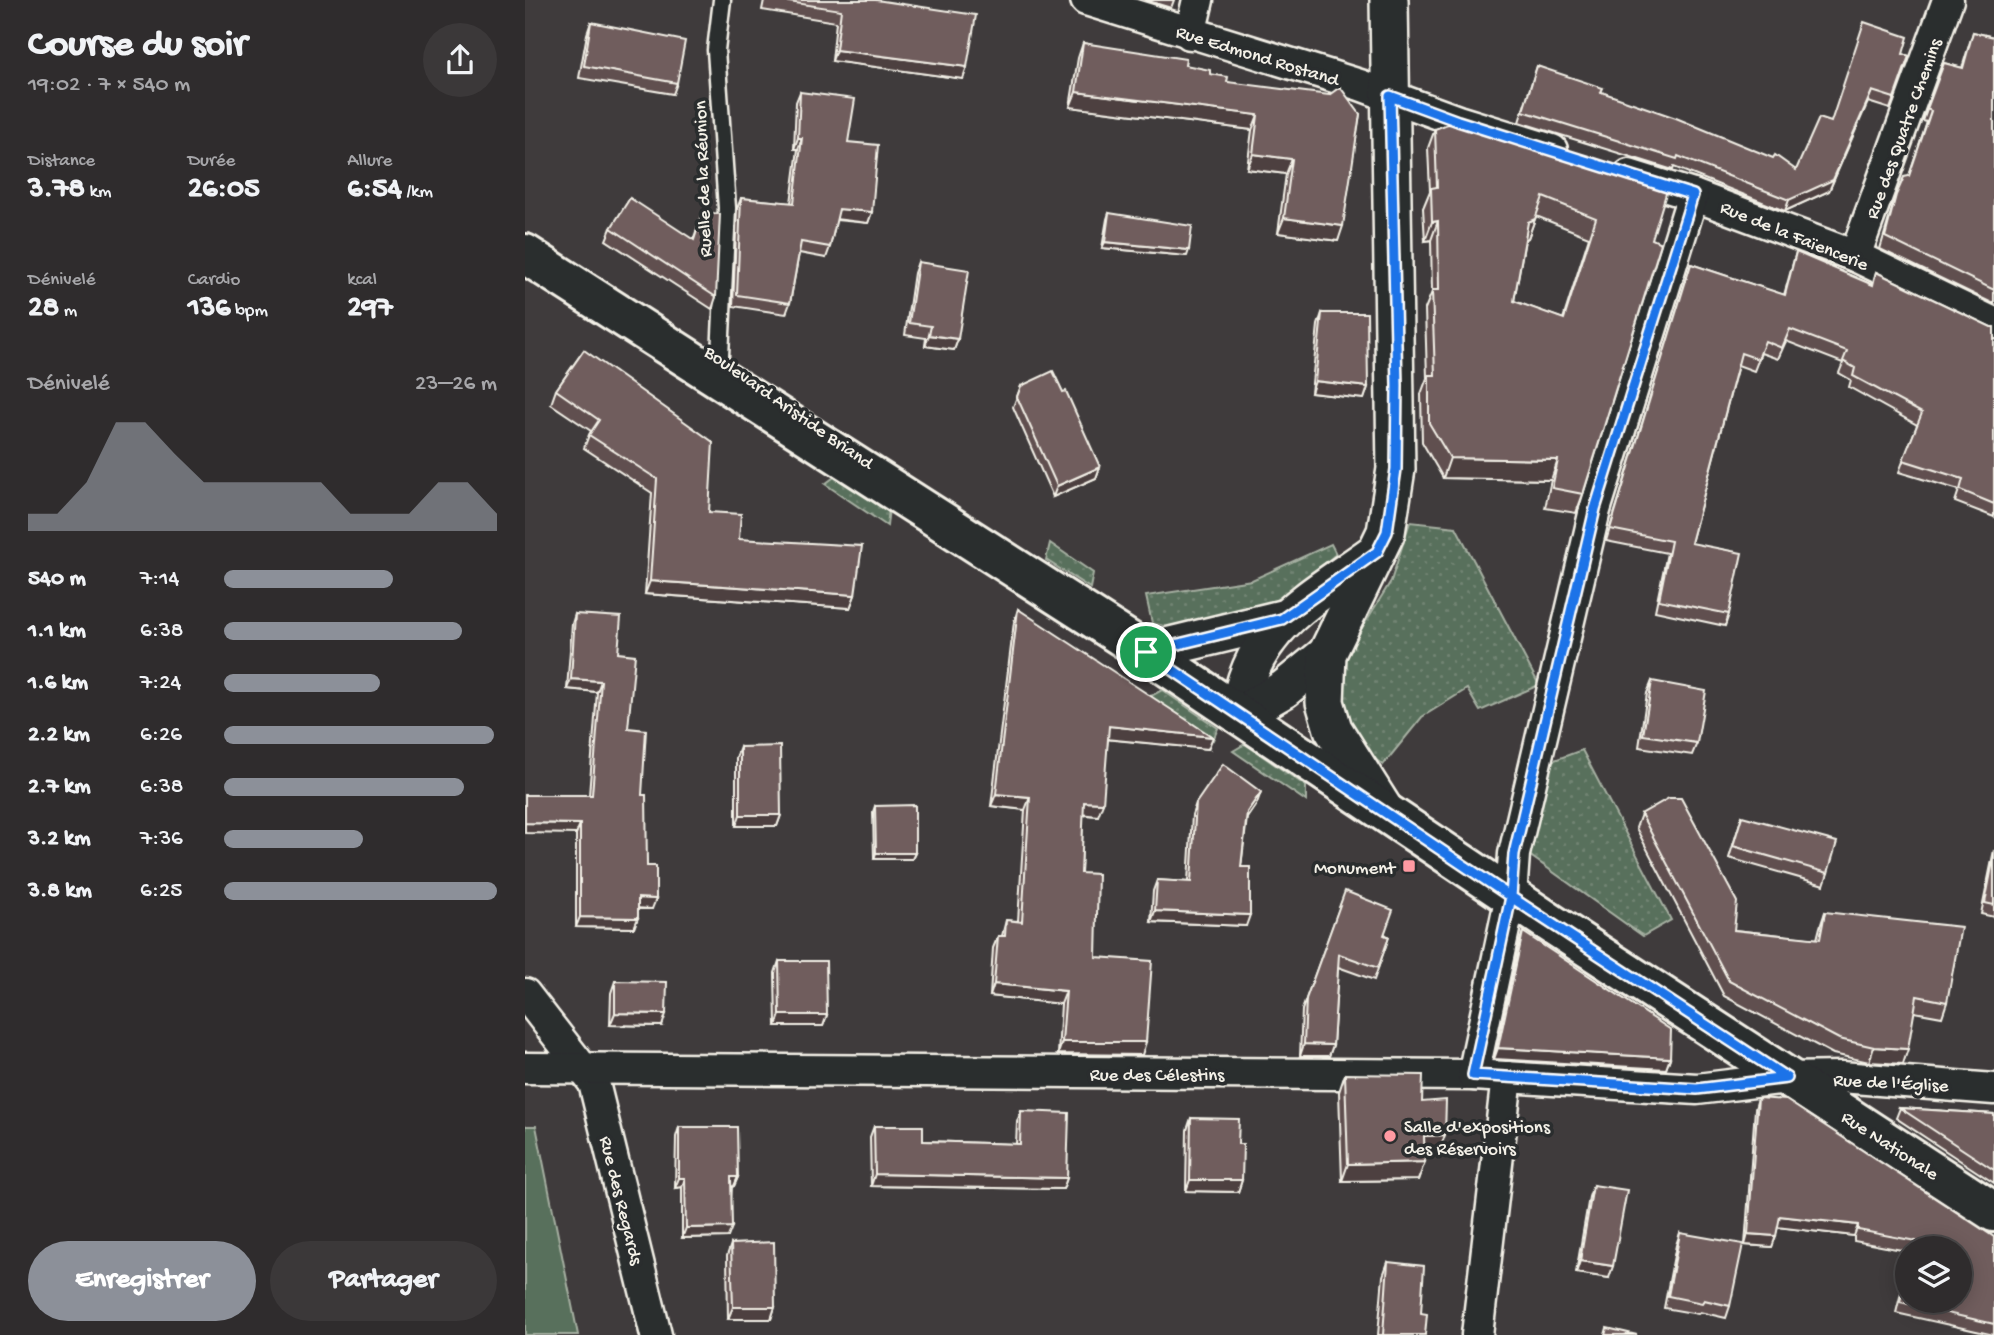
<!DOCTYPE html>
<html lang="fr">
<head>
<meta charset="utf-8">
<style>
  body { margin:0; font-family:"Gochi Hand",sans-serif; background:#3b3839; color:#f1f3f6; height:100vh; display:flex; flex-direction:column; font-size:26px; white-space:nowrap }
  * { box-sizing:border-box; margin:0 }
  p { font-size:23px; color:#a7a7aa }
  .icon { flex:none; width:38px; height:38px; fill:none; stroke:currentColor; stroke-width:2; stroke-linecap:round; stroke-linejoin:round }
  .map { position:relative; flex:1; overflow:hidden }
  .side { display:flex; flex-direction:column; background:#2f2c2d; width:525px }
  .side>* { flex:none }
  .tools { position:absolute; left:1370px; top:1236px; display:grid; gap:14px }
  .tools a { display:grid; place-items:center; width:77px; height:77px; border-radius:50%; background:#2f2c2d; box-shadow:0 4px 18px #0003,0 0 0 2px #4a4849; font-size:35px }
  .pin { position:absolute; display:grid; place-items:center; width:60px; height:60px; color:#fff; margin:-30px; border:4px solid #fff; border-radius:50%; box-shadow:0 2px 7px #0007 }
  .round { display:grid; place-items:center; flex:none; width:74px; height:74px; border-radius:37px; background:#3b3839 }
  .summary { display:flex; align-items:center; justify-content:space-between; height:119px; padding:0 28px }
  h1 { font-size:38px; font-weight:800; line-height:52px }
  .stats { display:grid; grid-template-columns:repeat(3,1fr); gap:10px; height:119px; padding:7px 28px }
  .stats div { display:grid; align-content:center }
  .stats b { font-size:30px; font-weight:800 }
  .stats small { font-size:19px; font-weight:400 }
  .stats p { font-size:19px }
  .chart { height:196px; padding:14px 28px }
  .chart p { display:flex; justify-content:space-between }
  .chart svg { width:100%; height:126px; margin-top:7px; fill:#8c9099; opacity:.7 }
  .button { display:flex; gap:14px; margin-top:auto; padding:14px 28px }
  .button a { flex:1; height:80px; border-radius:42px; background:#8c9099; color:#fff; font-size:28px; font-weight:800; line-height:80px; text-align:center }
  .button a+a { background:#3b3839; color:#f1f3f6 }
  ul { padding:0 28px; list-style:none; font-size:23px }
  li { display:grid; grid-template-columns:112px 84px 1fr; align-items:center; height:52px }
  li i { height:18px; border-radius:9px; background:#8c9099 }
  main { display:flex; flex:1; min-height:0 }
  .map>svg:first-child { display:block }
  .grass { fill:url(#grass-dots); stroke:#a6b0a2; stroke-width:2 }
  .green { fill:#596f5b; stroke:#a6b0a2; stroke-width:2 }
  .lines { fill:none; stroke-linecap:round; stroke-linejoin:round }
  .service-casing { stroke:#f4f1e8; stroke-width:21 }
  .minor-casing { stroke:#f4f1e8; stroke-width:35 }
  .tertiary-casing { stroke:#f4f1e8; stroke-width:42 }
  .secondary-casing { stroke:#f4f1e8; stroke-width:44 }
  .service { stroke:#2a2d2e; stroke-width:16 }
  .minor { stroke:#2a2d2e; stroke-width:30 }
  .tertiary { stroke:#2a2d2e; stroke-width:37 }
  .secondary { stroke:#2a2d2e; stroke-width:38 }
  .wall { fill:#605050; stroke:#f4f1e8; stroke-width:2; fill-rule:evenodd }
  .shaded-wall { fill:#4e4141; stroke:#f4f1e8; stroke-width:2 }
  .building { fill:#705d5d; stroke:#f4f1e8; stroke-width:2; fill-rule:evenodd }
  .route-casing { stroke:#fff; stroke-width:14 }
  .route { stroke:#1a73e8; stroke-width:9 }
  .poi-dot { fill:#ff9aa2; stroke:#2a2d2e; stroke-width:2.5 }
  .labels { text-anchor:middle; stroke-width:7; stroke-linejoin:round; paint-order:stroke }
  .street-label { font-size:19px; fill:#f4f1e8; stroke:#2a2d2e }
  .poi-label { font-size:19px; fill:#f4f1e8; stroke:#2a2d2e; text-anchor:end }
</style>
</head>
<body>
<main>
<section class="side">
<div class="summary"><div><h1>Course du soir</h1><p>19:02 · 7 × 540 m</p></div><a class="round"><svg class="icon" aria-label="share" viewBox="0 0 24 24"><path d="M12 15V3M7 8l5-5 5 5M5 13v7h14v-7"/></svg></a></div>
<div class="stats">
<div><p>Distance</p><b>3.78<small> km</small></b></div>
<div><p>Durée</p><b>26:05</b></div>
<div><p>Allure</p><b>6:54<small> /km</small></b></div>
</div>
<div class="stats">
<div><p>Dénivelé</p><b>28<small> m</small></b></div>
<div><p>Cardio</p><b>136<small> bpm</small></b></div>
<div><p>kcal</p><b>297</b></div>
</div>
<div class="chart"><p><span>Dénivelé</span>23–26 m</p>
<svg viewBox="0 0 160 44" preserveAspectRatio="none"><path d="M0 44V38L10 38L20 27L30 6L40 6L50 17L60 27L70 27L80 27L90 27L100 27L110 38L120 38L130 38L140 27L150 27L160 38V44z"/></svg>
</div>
<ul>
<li><b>540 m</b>7:14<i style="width:62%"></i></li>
<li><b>1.1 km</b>6:38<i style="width:87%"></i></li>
<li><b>1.6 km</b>7:24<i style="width:57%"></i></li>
<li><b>2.2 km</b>6:26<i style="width:99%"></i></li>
<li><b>2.7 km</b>6:38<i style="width:88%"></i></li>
<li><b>3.2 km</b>7:36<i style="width:51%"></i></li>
<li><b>3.8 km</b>6:25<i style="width:100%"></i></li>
</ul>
<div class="button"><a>Enregistrer</a><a>Partager</a></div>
</section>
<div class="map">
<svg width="1469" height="1335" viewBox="0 0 1469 1335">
  <defs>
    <pattern id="grass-dots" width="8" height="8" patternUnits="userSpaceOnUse" patternTransform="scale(1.75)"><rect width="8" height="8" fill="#596f5b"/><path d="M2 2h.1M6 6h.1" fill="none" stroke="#718473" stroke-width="1.8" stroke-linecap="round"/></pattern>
  </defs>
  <rect width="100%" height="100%" fill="#3f3b3c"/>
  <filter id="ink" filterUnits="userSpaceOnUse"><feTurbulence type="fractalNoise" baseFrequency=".0143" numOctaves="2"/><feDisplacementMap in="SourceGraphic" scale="14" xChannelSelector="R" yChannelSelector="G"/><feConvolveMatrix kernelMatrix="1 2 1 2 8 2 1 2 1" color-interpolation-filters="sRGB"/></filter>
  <g filter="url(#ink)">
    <g class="grass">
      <polygon points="312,475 364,508 362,526 300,484"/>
      <polygon points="885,522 931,527 1014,685 955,711 942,689 897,717 858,765 837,749 821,727 815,674 822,652 866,581"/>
      <polygon points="525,543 568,573 565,588 521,560"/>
      <polygon points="806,544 811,554 768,591 723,616 647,628 627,623 621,596 727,580"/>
      <polygon points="637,690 693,728 688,740 624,697"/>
      <polygon points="720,744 781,786 781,801 708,751"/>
      <polygon points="1057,750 1146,920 1118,936 1000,852 1024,762"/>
    </g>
    <polygon class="green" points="0,1126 11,1126 53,1335 0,1335"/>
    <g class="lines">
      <g class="service-casing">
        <polyline id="service" points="195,356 202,208 191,50 197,0"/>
      </g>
      <g class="minor-casing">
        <g id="minor">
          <polyline points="561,0 835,85 933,121 1027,150"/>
          <polyline points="665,34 673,0"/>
          <polyline points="1104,175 1168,195 1330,256 1469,323"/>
          <polyline points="1330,256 1423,0"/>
          <polyline points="0,994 69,1083 131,1335"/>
          <polyline points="0,1068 948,1075 1172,1089 1262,1078 1316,1077 1469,1089"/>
          <polyline points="948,1075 986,896 989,854 1070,510 1168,195"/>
          <polyline points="952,1335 982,1077"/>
        </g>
      </g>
      <g class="tertiary-casing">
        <g id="tertiary">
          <polyline points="621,652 757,619"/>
          <path d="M714,715C724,628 783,601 848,554"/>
          <polyline points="714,715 759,689 802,654"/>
          <polyline points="861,813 808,729 800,702 802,654 861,532 871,469 864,0"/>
        </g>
      </g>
      <g class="secondary-casing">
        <polyline id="secondary" points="0,254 621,652 1027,924 1469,1212"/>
      </g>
      <use href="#service" class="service"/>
      <use href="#minor" class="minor"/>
      <use href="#tertiary" class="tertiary"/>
      <use href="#secondary" class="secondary"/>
    </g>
    <g class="wall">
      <polygon points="239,0 351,0 442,67 438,79 307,61 311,22 237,10"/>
      <polygon points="620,0 649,0 646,8"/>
      <polygon points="66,22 152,83 148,94 54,78 62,34"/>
      <polygon points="1448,32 1469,37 1469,304 1355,249 1371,195 1384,176 1402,122 1398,121 1419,63 1437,68"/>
      <polygon points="558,43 660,65 702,82 835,114 813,241 753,233 761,174 722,169 727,130 545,107 553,58"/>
      <polygon points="1378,54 1384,56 1365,109 1343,102 1304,191 1260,211 1149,167 1148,170 994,122 1012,66 1271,170 1306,122"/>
      <polygon points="275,92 323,142 347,212 343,223 311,220 305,247 301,258 274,253 265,303 261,314 208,306 212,209 216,198 266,203 273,149 269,149 271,102"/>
      <path d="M910,129L1127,239L1058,494L1051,513L1020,508L1026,480L918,478L897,442L896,394L902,378L900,309L907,292L906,240L900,241L898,208L905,191L903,148ZM1011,216L1064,237L1038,319L989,301L1000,240L1003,238Z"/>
      <polygon points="178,212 191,297 187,309 81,240 86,228 168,240"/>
      <polygon points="584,213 662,256 577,248 582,219"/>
      <polygon points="1271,252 1347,285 1351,272 1466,327 1469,327 1469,517 1430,502 1434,490 1374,472 1392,425 1324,387 1326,380 1314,373 1318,363 1261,341 1253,359 1236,353 1229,371 1213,365 1166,543 1204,614 1200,626 1130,611 1142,553 1081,541 1166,264 1259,295"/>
      <polygon points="393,262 433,339 429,350 400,346 401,338 380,335 389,273"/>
      <polygon points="797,313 843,387 839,399 786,393 793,325"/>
      <polygon points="59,350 184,512 214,539 330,595 325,608 120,594 127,493 59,448 64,435 66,431 26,404 31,390"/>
      <polygon points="496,386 575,467 571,478 528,497 488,407"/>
      <polygon points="493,609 683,749 583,739 573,816 558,815 556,873 571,957 617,1055 533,1054 536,1004 465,996 468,948 473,936 477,936 481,920 493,921 500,810 466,806 489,622"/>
      <polygon points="50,614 93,653 103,728 117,795 122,866 127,909 113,909 109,928 51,927 51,834 64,795 72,692 42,689 47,624"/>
      <polygon points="1127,681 1172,743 1167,755 1114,747 1122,693"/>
      <polygon points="215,747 256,815 252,826 211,826 211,758"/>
      <polygon points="671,803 732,803 722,818 716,867 721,926 626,922 628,891 632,880 663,882 667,815"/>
      <polygon points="350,806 390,853 387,859 349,859 348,812"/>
      <polygon points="1116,814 1209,930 1292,939 1295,927 1300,912 1422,1002 1417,1017 1389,1012 1378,1064 1344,1062 1308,1054 1199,996 1111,828"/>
      <polygon points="1217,816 1303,873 1299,885 1204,858"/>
      <polygon points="1469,850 1469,917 1456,914"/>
      <polygon points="816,903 864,937 849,980 813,967 808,1045 804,1056 775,1056 777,1010"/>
      <polygon points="998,932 1145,1058 1141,1069 969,1059 994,943"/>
      <polygon points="254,961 302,1015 298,1026 251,1026 250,973"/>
      <polygon points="90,981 137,1026 85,1025 86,993"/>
      <polygon points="820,1074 897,1102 914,1152 899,1153 893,1180 817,1181 814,1092"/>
      <polygon points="1233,1098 1469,1237 1469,1335 1371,1313 1382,1268 1382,1300 1435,1248 1382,1248 1382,1251 1329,1241 1329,1236 1253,1227 1247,1247 1220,1245 1230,1109"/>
      <polygon points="1375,1108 1469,1114 1469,1183 1371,1118"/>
      <polygon points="496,1111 542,1178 538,1189 346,1186 345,1137 349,1126 398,1141 491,1144 492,1122"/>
      <polygon points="666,1118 713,1144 717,1180 713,1192 661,1191 662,1130"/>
      <polygon points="154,1127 213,1177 209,1186 207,1187 203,1237 157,1238 157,1187 150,1188 151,1137"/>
      <polygon points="1068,1185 1084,1278 1051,1273 1064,1197"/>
      <polygon points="1155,1233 1205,1306 1201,1318 1175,1312 1173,1314 1139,1308 1151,1245"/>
      <polygon points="206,1244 250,1307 246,1319 203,1319 202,1256"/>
      <polygon points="863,1262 896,1313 900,1335 853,1335 858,1276"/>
    </g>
    <g class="shaded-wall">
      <polygon points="311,50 442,67 438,79 307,61"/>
      <polygon points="1347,91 1304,191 1260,211 1264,200"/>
      <polygon points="551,92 733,115 727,130 545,107"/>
      <polygon points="273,138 277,138 273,149 269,149"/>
      <polygon points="728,154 767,159 761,174 722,169"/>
      <polygon points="314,209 347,212 343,223 310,219"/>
      <polygon points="759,218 818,226 813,241 753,233"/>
      <polygon points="1010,219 1003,238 996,241 1003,222"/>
      <polygon points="913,221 906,240 900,241 907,222"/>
      <polygon points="580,242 664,250 662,256 577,248"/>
      <polygon points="404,335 433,339 429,350 400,346"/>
      <polygon points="790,381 843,387 839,399 786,393"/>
      <polygon points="925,458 1033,460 1026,480 918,478"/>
      <polygon points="575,467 571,478 528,497 532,486"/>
      <polygon points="125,581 330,595 325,608 120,594"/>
      <polygon points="46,679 76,681 72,692 42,689"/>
      <polygon points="584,726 688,737 683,749 580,739"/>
      <polygon points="736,792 732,803 718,823 722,812"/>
      <polygon points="471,794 505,797 500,810 466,806"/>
      <polygon points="559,802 578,803 573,816 554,814"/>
      <polygon points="215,815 256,815 252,826 211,826"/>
      <polygon points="0,823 55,824 51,834 0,833"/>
      <polygon points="351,853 390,853 387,859 349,859"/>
      <polygon points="113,898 131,899 127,909 109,908"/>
      <polygon points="630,911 725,915 721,926 626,922"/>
      <polygon points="55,917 113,918 109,928 51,927"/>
      <polygon points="469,984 541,991 536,1004 465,996"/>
      <polygon points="90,1013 141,1014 137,1026 85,1025"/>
      <polygon points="255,1015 302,1015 298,1026 251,1026"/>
      <polygon points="537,1042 621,1042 617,1055 533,1054"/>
      <polygon points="779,1044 808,1045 804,1056 775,1056"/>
      <polygon points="1349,1047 1383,1049 1378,1064 1344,1062"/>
      <polygon points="973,1048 1145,1058 1141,1069 969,1059"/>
      <polygon points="920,1135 914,1152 892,1153 899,1136"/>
      <polygon points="900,1162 893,1180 817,1181 823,1164"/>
      <polygon points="350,1174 542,1178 538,1189 346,1186"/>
      <polygon points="206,1177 213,1177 209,1186 203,1187"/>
      <polygon points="154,1178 160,1178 157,1187 150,1188"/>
      <polygon points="665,1180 717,1180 713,1192 661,1191"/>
      <polygon points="1255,1216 1333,1225 1329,1236 1251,1227"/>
      <polygon points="207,1227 203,1237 157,1238 161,1228"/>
      <polygon points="1223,1234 1251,1236 1247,1247 1220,1245"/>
      <polygon points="1055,1261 1088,1266 1084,1278 1051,1273"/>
      <polygon points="208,1307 250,1307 246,1319 203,1319"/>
    </g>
    <g class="building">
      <polygon points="251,0 351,0 451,15 442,67 311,50 316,10"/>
      <polygon points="66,22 160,41 152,83 59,66"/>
      <polygon points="1339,22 1383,37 1378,54 1384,56 1369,98 1347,91 1308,180 1264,200 1153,156 1152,159 998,111 1012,66 1078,88 1076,92 1151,118 1248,158 1250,155 1271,170 1294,118 1306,122"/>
      <polygon points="1448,32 1469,37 1469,290 1360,237 1371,195 1379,177 1384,176 1406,111 1402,109 1419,63 1438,68"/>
      <polygon points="558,43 661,59 660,65 685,70 685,74 703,77 702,82 804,95 815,87 835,114 818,226 759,218 767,159 728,154 733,115 551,92"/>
      <polygon points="275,92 330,99 323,142 353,145 347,212 314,209 305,247 276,242 265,303 212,295 216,198 269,203 277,138 273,138"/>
      <path d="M930,121L988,140L990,136L1144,184L1127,239L1136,243L1058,494L1027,488L1033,460L925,458L904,423V375H910L907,290H914L913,221L907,222L906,188L912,187L910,129ZM1018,197L1071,218L1039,319L989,301L1003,222L1010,219Z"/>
      <polygon points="105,198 169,240 178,212 195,214 191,297 86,228"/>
      <polygon points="584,213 667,226 664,250 580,242"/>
      <polygon points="1271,252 1348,285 1351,272 1466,327 1469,327 1469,504 1435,490 1438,479 1378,460 1397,413 1328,376 1330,368 1318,361 1322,351 1265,329 1257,348 1240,341 1233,359 1216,353 1166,543 1217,553 1204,614 1134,600 1146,541 1085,529 1166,264 1260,295"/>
      <polygon points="393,262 444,270 433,339 404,335 406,326 384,323"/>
      <polygon points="797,313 842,313 843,387 790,381"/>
      <polygon points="59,350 188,442 184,512 216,514 214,539 337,546 330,595 125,581 132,479 64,435 74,420 31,390"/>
      <polygon points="528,371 538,392 541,391 575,467 532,486 492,397 496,386"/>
      <polygon points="493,609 688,737 584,726 578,803 559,802 556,873 573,874 571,957 627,961 621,1042 537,1042 541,991 469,984 473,936 480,936 481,920 497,922 505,797 471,794"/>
      <polygon points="50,614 96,617 93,653 110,655 103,728 121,730 117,795 121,795 122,866 131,866 131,899 113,898 113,918 55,917 55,824 0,823 0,795 67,795 76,681 46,679"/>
      <polygon points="1127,681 1181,691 1172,743 1118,735"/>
      <polygon points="255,746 256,815 215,815 215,747"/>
      <polygon points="698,764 736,792 722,812 716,867 725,867 725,915 630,911 632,880 666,882 671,803"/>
      <polygon points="1144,798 1156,798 1212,902 1209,930 1295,939 1300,912 1436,927 1422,1002 1392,996 1383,1049 1349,1047 1314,1039 1204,981 1116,814"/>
      <polygon points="390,805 390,853 351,853 350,806"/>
      <polygon points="1217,816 1312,842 1303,873 1208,846"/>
      <polygon points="1469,856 1469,905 1460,903"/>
      <polygon points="820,891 868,910 859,935 864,937 853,968 814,954 808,1045 779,1044 781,999"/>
      <polygon points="998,932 1146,1030 1145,1058 973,1048"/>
      <polygon points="254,961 301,961 302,1015 255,1015"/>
      <polygon points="90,981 142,982 141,1014 90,1013"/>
      <polygon points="820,1074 898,1075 897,1102 921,1100 920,1135 899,1136 900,1162 823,1164"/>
      <polygon points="1233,1098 1261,1100 1469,1237 1469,1324 1375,1302 1382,1273 1382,1300 1435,1300 1435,1248 1389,1248 1391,1241 1333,1230 1333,1225 1255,1216 1251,1236 1223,1234"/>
      <polygon points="1375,1108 1469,1114 1469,1170"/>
      <polygon points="496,1111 544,1113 542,1178 350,1174 349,1126 398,1126 398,1141 495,1144"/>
      <polygon points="666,1118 714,1119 713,1144 718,1144 717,1180 665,1180"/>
      <polygon points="154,1127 212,1127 213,1177 206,1177 207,1227 161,1228 160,1178 154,1178"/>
      <polygon points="1068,1185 1102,1190 1088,1266 1055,1261"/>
      <polygon points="1155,1233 1218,1244 1205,1306 1179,1300 1177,1303 1143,1296"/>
      <polygon points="249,1242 250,1307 208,1307 206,1244"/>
      <polygon points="863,1262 899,1266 896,1313 902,1314 900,1335 858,1335"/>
      <polygon points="1082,1328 1112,1335 1080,1335"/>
    </g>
  </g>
  <g class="lines" filter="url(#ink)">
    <g class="route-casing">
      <polyline id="route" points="621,652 986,897 948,1075 1172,1089 1262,1078 986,897 989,854 1070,509 1168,195 933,121 865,96 872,385 871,469 862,532 852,552 757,619 621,652"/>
    </g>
    <use href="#route" class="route"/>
  </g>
  <g class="poi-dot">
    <rect x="877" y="859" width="14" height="14" rx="3.5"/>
    <circle cx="865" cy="1136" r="7"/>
  </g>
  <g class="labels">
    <g class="street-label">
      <text transform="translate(733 54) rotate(17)" y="7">Rue Edmond Rostand</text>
      <text transform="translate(1377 128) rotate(-70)" y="7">Rue des Quatre Chemins</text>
      <text transform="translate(176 179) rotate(-92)" y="7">Ruelle de la Réunion</text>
      <text transform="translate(1270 234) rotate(22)" y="7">Rue de la Faïencerie</text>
      <text transform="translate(265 406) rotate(35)" y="7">Boulevard Aristide Briand</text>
      <text x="632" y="1080">Rue des Célestins</text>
      <text transform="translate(1366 1081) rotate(3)" y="7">Rue de l'Église</text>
      <text transform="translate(1366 1144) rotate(33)" y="7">Rue Nationale</text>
      <text transform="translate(98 1200) rotate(76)" y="7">Rue des Regards</text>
    </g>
    <g class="poi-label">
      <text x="870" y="873">Monument</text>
      <text x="879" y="1132" text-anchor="start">Salle d'expositions<tspan x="879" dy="22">des Réservoirs</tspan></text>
    </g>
  </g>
</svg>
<div class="tools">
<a><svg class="icon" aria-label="layers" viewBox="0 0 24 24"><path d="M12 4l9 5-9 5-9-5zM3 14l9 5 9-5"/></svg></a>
</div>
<div class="pin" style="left:621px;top:652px;background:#1e9e55"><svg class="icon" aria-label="arrive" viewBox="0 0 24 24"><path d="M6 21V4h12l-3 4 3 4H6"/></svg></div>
</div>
</main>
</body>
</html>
